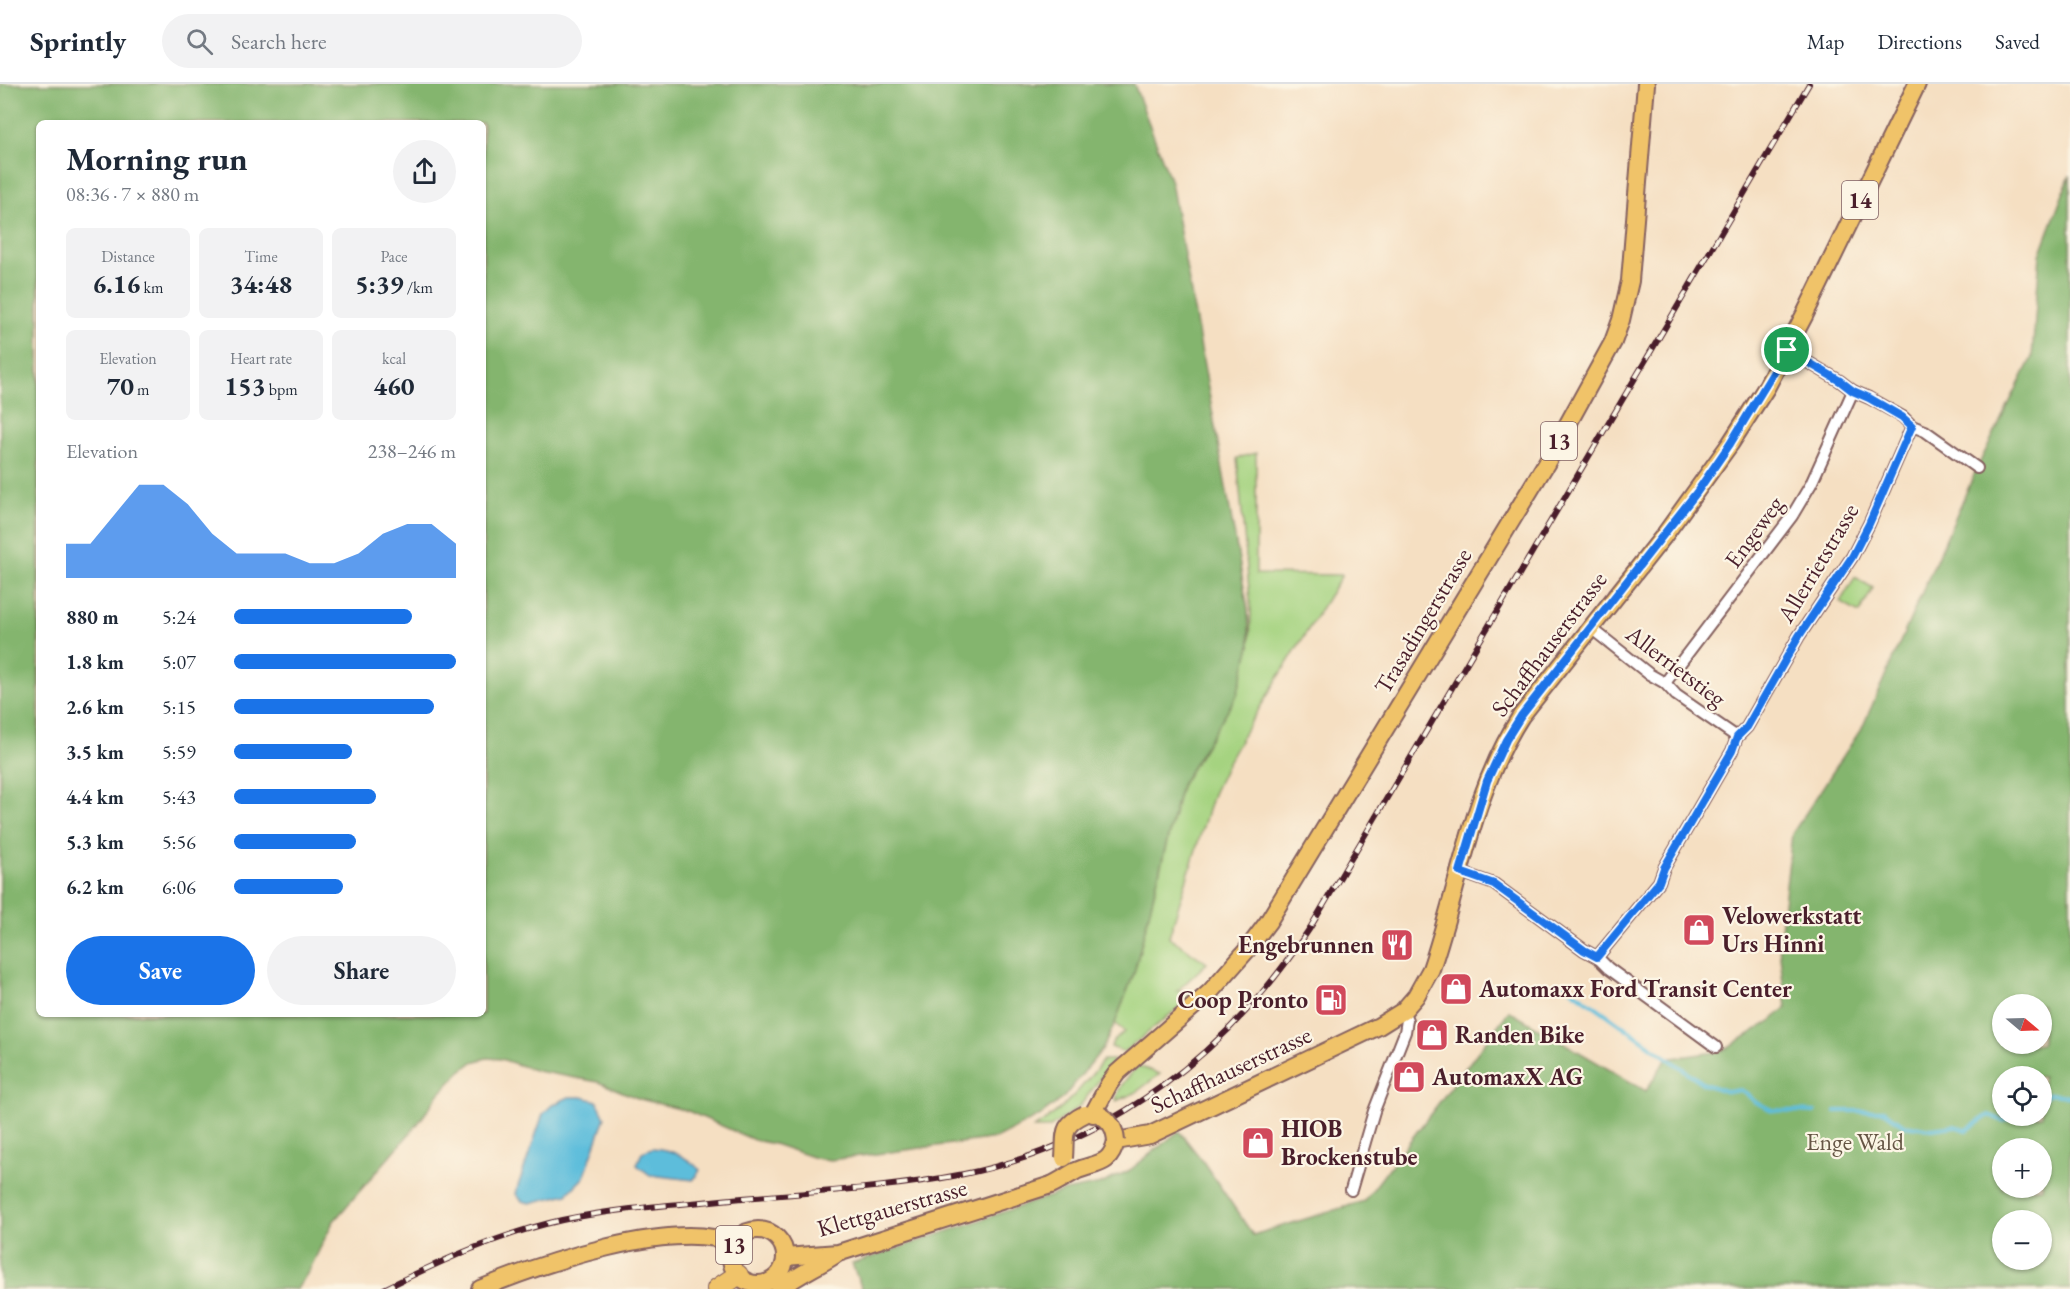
<!DOCTYPE html>
<html lang="en">
<head>
<meta charset="utf-8">
<style>
  body { margin:0; font-family:"EB Garamond",serif; background:#f2f2f3; color:#1f2937; height:100vh; display:flex; flex-direction:column; font-size:22px; white-space:nowrap }
  * { box-sizing:border-box; margin:0 }
  p { font-size:20px; color:#747a83 }
  .icon { flex:none; width:33px; height:33px; fill:none; stroke:currentColor; stroke-width:2; stroke-linecap:round; stroke-linejoin:round }
  .map { position:relative; flex:1; overflow:hidden }
  .sheet { position:absolute; left:36px; top:36px; width:450px; height:897px; display:flex; flex-direction:column; background:#fff; border-radius:9px; box-shadow:0 2px 4px #0004 }
  .sheet>* { flex:none }
  .needle { width:39px; rotate:109deg }
  .tools { position:absolute; left:1992px; top:910px; display:grid; gap:12px }
  .tools a { display:grid; place-items:center; width:60px; height:60px; border-radius:50%; background:#fff; box-shadow:0 2px 4px #0004; font-size:30px }
  .pin { position:absolute; display:grid; place-items:center; width:51px; height:51px; color:#fff; margin:-26px; border:3px solid #fff; border-radius:50%; box-shadow:0 2px 6px #0007 }
  .round { display:grid; place-items:center; flex:none; width:63px; height:63px; border-radius:32px; background:#f2f2f3 }
  .summary { display:flex; align-items:center; justify-content:space-between; height:102px; padding:0 30px }
  h1 { font-size:33px; font-weight:700; line-height:45px }
  .figures { display:grid; grid-template-columns:repeat(3,1fr); gap:9px; height:102px; padding:6px 30px }
  .figures div { display:grid; align-content:center; border-radius:9px; background:#f2f2f3; text-align:center }
  .figures b { font-size:26px; font-weight:700 }
  .figures small { font-size:16px; font-weight:400 }
  .figures p { font-size:16px }
  .chart { height:168px; padding:12px 30px }
  .chart p { display:flex; justify-content:space-between }
  .chart svg { width:100%; height:108px; margin-top:6px; fill:#1a73e8; opacity:.7 }
  .action { display:flex; gap:12px; margin-top:auto; padding:12px 30px }
  .action a { flex:1; height:69px; border-radius:36px; background:#1a73e8; color:#fff; font-size:24px; font-weight:700; line-height:69px; text-align:center }
  .action a+a { background:#f2f2f3; color:#1f2937 }
  ul { padding:0 30px; list-style:none; font-size:20px }
  li { display:grid; grid-template-columns:96px 72px 1fr; align-items:center; height:45px }
  li i { height:15px; border-radius:8px; background:#1a73e8 }
  header { display:flex; align-items:center; gap:36px; box-sizing:border-box; height:84px; padding:0 30px; background:#fff; border-bottom:2px solid #e0e1e3 }
  header strong { font-size:28px }
  nav { display:flex; gap:33px; margin-inline-start:auto; font-size:21px }
  .search { width:420px; height:54px; background:#f2f2f3; display:flex; align-items:center; gap:15px; box-sizing:border-box; padding:0 21px; border-radius:33px; color:#747a83; font-size:22px }
  .map>svg:first-child { display:block }
  .green { fill:#a5d380; stroke:#787956; stroke-width:1.5 }
  .forest { fill:#84b56e; stroke:#676a4c; stroke-width:1.5; fill-rule:evenodd }
  .water { fill:#5dbddb; stroke:#546e83; stroke-width:1.5 }
  .lines { fill:none; stroke-linecap:round; stroke-linejoin:round }
  .stream { stroke:#5dbddb; stroke-width:4 }
  .street-casing { stroke:#866260; stroke-width:14 }
  .primary-casing { stroke:#866260; stroke-width:20 }
  .highway-casing { stroke:#866260; stroke-width:22 }
  .street { stroke:#fff; stroke-width:10 }
  .primary { stroke:#f0c369; stroke-width:16 }
  .highway { stroke:#f0c369; stroke-width:20 }
  .rail-casing { stroke:#4a1f2b; stroke-width:6 }
  .rail { stroke:#fcf5e5; stroke-width:4; stroke-dasharray:11; stroke-linecap:butt }
  .primary-bridge-casing { stroke:#866260; stroke-width:20; stroke-linecap:butt }
  .primary-bridge { stroke:#f0c369; stroke-width:16 }
  .route-casing { stroke:#fff; stroke-width:12 }
  .route { stroke:#1a73e8; stroke-width:8 }
  .labels { text-anchor:middle; stroke-width:4.5; stroke-linejoin:round; paint-order:stroke }
  .shield { fill:#fcf5e5; stroke:#7f5f63; stroke-width:1.5 }
  .shield-label { font-size:22px; font-weight:bold; fill:#4a1f2b }
  .street-label { font-size:24px; fill:#4a1f2b; stroke:#fcf5e5 }
  .poi-label { font-size:24px; font-weight:bold; fill:#4a1f2b; stroke:#fcf5e5; text-anchor:start }
  .park-label { font-size:24px; fill:#655544; stroke:#fcf5e5 }
</style>
</head>
<body>
<header>
<strong>Sprintly</strong>
<div class="search"><svg class="icon" aria-label="search" viewBox="0 0 24 24"><circle cx="10" cy="10" r="6"/><path d="M15 15l6 6"/></svg>Search here</div>
<nav><a>Map</a><a>Directions</a><a>Saved</a></nav>
</header>
<div class="map">
<svg width="2070" height="1205" viewBox="0 0 2070 1205">
  <rect width="100%" height="100%" fill="#fcf5e5"/>
  <filter id="ink" filterUnits="userSpaceOnUse"><feTurbulence type="fractalNoise" baseFrequency=".0167" numOctaves="2"/><feDisplacementMap in="SourceGraphic" scale="12" xChannelSelector="R" yChannelSelector="G"/><feConvolveMatrix kernelMatrix="1 2 1 2 8 2 1 2 1" color-interpolation-filters="sRGB"/></filter>
  <filter id="wash" filterUnits="userSpaceOnUse"><feTurbulence type="fractalNoise" baseFrequency=".008" numOctaves="4" result="noise"/><feDisplacementMap in="SourceGraphic" scale="24" xChannelSelector="R" yChannelSelector="G"/><feGaussianBlur stdDeviation="1.35" result="paint"/><feColorMatrix in="noise" values="0 0 0 0 0 0 0 0 0 0 0 0 0 0 0 0 0 1.4 0 .05"/><feComposite in="paint" operator="in"/></filter>
  <g filter="url(#wash)">
    <rect width="100%" height="100%" fill="#f5dfc2"/>
    <g class="green">
      <polygon points="1256,369 1256,490 1342,491 1249,641 1228,678 1213,710 1169,853 1207,879 1177,907 1191,906 1189,915 1124,968 1111,963 1113,958 1124,948 1115,939 1134,889 1181,702 1236,612 1250,562 1251,527 1237,374"/>
      <polygon points="1855,493 1873,504 1859,529 1840,518"/>
      <path d="M1103,976H1114L1080,1022L1049,1044H1034C1063,1026 1083,1003 1103,976Z"/>
      <path d="M1138,982L1160,990L1135,1009L1116,1017C1118,1002 1128,993 1138,982Z"/>
    </g>
    <g class="forest">
      <path d="M0,0H1134L1171,98L1248,526L1250,562L1237,611L1181,701L1134,889L1115,939L1103,964L1064,1013L1041,1031L997,1054L830,1076L815,1074L774,1060L754,1056L688,1027L640,1015L598,998L537,987L501,975L487,974L473,978L460,988L439,1010L417,1041L333,1138L309,1187L297,1205H0ZM39,39H483V930H39Z"/>
      <path d="M2070,91V1205H862L852,1180L1065,1107L1101,1100L1130,1086L1179,1047L1202,1076L1253,1151L1364,1117L1509,927L1646,1007L1666,975L1722,967L1771,937L1786,924L1779,863L1792,750L1863,642L1977,384L2032,273L2040,171ZM2002,921H2042V960H2002ZM2002,993H2042V1032H2002ZM2002,1065H2042V1104H2002ZM2002,1137H2042V1176H2002Z"/>
    </g>
    <g class="water">
      <polygon points="569,1013 582,1013 597,1017 605,1033 584,1093 567,1110 530,1119 522,1117 516,1110 518,1102 543,1030 552,1021"/>
      <path d="M652,1064C670,1065 687,1073 700,1086L693,1096L650,1091L637,1081L642,1068Z"/>
    </g>
    <g class="lines">
      <g class="stream">
        <polyline points="1564,900 1704,1000 1728,1008 1740,1006 1746,1009 1755,1018 1772,1026 1815,1028"/>
        <polyline points="2042,1015 2049,1010 2070,1012"/>
        <polyline points="1835,1027 1884,1027 1904,1041 1932,1045 1954,1042 1967,1046 1989,1031 2003,1037 2015,1032"/>
      </g>
    </g>
  </g>
  <g filter="url(#ink)">
    <g class="lines">
      <g class="street-casing">
        <g id="street">
          <polyline points="1787,266 1840,297 1853,307 1869,314 1903,333 1912,342 1925,347 1977,384"/>
          <polyline points="1591,544 1649,590 1665,599 1676,611 1737,653"/>
          <polyline points="1665,599 1792,432 1811,400 1853,307"/>
          <polyline points="1460,788 1494,800 1584,866 1597,873 1608,884 1716,963"/>
          <polyline points="1597,873 1659,798 1664,784 1732,667 1737,653 1747,643 1799,552 1852,473 1869,440 1912,342"/>
          <polyline points="1351,1106 1374,1027 1405,948 1407,936 1403,927"/>
        </g>
      </g>
      <g class="primary-casing">
        <g id="primary">
          <polyline points="1093,1030 1109,1000 1117,989 1210,908 1247,866 1268,838 1547,378 1613,258 1621,236 1630,197 1646,0"/>
          <circle cx="758" cy="1173" r="27"/>
          <path d="M785,1173L838,1169L1051,1101C1060,1097 1068,1091 1076,1087C1096,1078 1110,1083 1116,1057L1150,1051L1379,942L1403,927L1416,912L1431,885C1460,800 1472,708 1521,632L1663,453L1730,360L1766,304L1804,232L1917,0"/>
          <path d="M480,1205C538,1181 676,1133 734,1160"/>
          <path d="M780,1205C797,1191 817,1183 835,1171"/>
        </g>
      </g>
      <g class="highway-casing">
        <polyline id="highway" points="717,1205 738,1191"/>
      </g>
      <use href="#street" class="street"/>
      <use href="#primary" class="primary"/>
      <use href="#highway" class="highway"/>
      <g class="rail-casing">
        <path id="rail" d="M384,1205C441,1177 499,1150 562,1136C618,1124 676,1121 732,1115C809,1108 888,1105 964,1090C1112,1060 1229,968 1310,844L1809,0"/>
      </g>
      <use href="#rail" class="rail"/>
      <g class="primary-bridge-casing">
        <g id="primary-bridge">
          <path d="M1100,1031C1111,1037 1115,1045 1116,1057"/>
          <path d="M1064,1074C1066,1050 1060,1042 1085,1030"/>
        </g>
      </g>
      <use href="#primary-bridge" class="primary-bridge"/>
    </g>
  </g>
  <g class="lines" filter="url(#ink)">
    <g class="route-casing">
      <polygon id="route" points="1787,266 1840,297 1853,307 1869,314 1902,333 1912,342 1869,440 1852,473 1799,552 1747,643 1737,653 1732,667 1664,784 1659,798 1597,873 1584,866 1494,800 1460,788 1487,697 1506,656 1521,632 1697,408 1730,360"/>
    </g>
    <use href="#route" class="route"/>
  </g>
  <defs>
    <g id="shop-square" transform="scale(1.725)"><rect x="-9" y="-9" width="18" height="18" rx="4" fill="#d1495b" stroke="#fcf5e5"/><path d="M-5-2.5h2.3a2.7 3.5 0 0 1 5.4 0H5L5.5 6h-11ZM-1.5-2.5h3a1.5 2.3 0 0 0-3 0Z" fill="#fff"/></g>
    <g id="restaurant-square" transform="scale(1.725)"><rect x="-9" y="-9" width="18" height="18" rx="4" fill="#d1495b" stroke="#fcf5e5"/><path d="M-5-6h1v4h1v-4h1v4h1v-4h1v5L-1.5 .5V6h-2V.5L-5-1ZM5-6V6H3V1.5H1.5Q1.5-4 5-6Z" fill="#fff"/></g>
    <g id="fuel-square" transform="scale(1.725)"><rect x="-9" y="-9" width="18" height="18" rx="4" fill="#d1495b" stroke="#fcf5e5"/><path d="M-5.5-6h7V0h2V4h1.3V-2.5L3-4.5l.8-.8L6-3V5H2.5V1h-1V6h-7ZM-4.2-4.7v3.2H.2V-4.7Z" fill="#fff"/></g>
  </defs>
  <g fill-rule="evenodd">
    <use href="#shop-square" x="1699" y="846"/>
    <use href="#restaurant-square" x="1397" y="861"/>
    <use href="#shop-square" x="1456" y="905"/>
    <use href="#fuel-square" x="1331" y="916"/>
    <use href="#shop-square" x="1432" y="951"/>
    <use href="#shop-square" x="1409" y="993"/>
    <use href="#shop-square" x="1258" y="1059"/>
  </g>
  <g class="labels">
    <g class="shield">
      <rect x="1842" y="97" width="36" height="38" rx="4.5"/>
      <rect x="1541" y="338" width="36" height="38" rx="4.5"/>
      <rect x="716" y="1142" width="36" height="38" rx="4.5"/>
    </g>
    <g class="shield-label">
      <text x="1860" y="124">14</text>
      <text x="1559" y="365">13</text>
      <text x="734" y="1169">13</text>
    </g>
    <g class="street-label">
      <text transform="translate(1754 448) rotate(-54)" y="8">Engeweg</text>
      <text transform="translate(1818 479) rotate(-59)" y="8">Allerrietstrasse</text>
      <text transform="translate(1423 537) rotate(-59)" y="8">Trasadingerstrasse</text>
      <text transform="translate(1549 560) rotate(-53)" y="8">Schaffhauserstrasse</text>
      <text transform="translate(1676 582) rotate(37)" y="8">Allerrietstieg</text>
      <text transform="translate(1231 986) rotate(-25)" y="8">Schaffhauserstrasse</text>
      <text transform="translate(892 1124) rotate(-16)" y="8">Klettgauerstrasse</text>
    </g>
    <g class="poi-label">
      <text x="1722" y="840">Velowerkstatt<tspan x="1722" dy="28">Urs Hinni</tspan></text>
      <text x="1374" y="869" text-anchor="end">Engebrunnen</text>
      <text x="1479" y="913">Automaxx Ford Transit Center</text>
      <text x="1308" y="924" text-anchor="end">Coop Pronto</text>
      <text x="1455" y="959">Randen Bike</text>
      <text x="1432" y="1001">AutomaxX AG</text>
      <text x="1281" y="1053">HIOB<tspan x="1281" dy="28">Brockenstube</tspan></text>
    </g>
    <g class="park-label">
      <text x="1855" y="1066">Enge Wald</text>
    </g>
  </g>
</svg>
<div class="tools">
<a><svg class="needle" viewBox="-14 -14 28 28"><path d="M0-13l5 13h-10z" fill="#e53935"/><path d="M0 13l5-13h-10z" fill="#747a83"/></svg></a>
<a><svg class="icon" aria-label="locate" viewBox="0 0 24 24"><circle cx="12" cy="12" r="6"/><path d="M12 2v4M12 18v4M2 12h4M18 12h4"/></svg></a>
<a>+</a>
<a>−</a>
</div>
<div class="pin" style="left:1787px;top:266px;background:#1e9e55"><svg class="icon" aria-label="arrive" viewBox="0 0 24 24"><path d="M6 21V4h12l-3 4 3 4H6"/></svg></div>
<section class="sheet">
<div class="summary"><div><h1>Morning run</h1><p>08:36 · 7 × 880 m</p></div><a class="round"><svg class="icon" aria-label="share" viewBox="0 0 24 24"><path d="M12 15V3M7 8l5-5 5 5M5 13v7h14v-7"/></svg></a></div>
<div class="figures">
<div><p>Distance</p><b>6.16<small> km</small></b></div>
<div><p>Time</p><b>34:48</b></div>
<div><p>Pace</p><b>5:39<small> /km</small></b></div>
</div>
<div class="figures">
<div><p>Elevation</p><b>70<small> m</small></b></div>
<div><p>Heart rate</p><b>153<small> bpm</small></b></div>
<div><p>kcal</p><b>460</b></div>
</div>
<div class="chart"><p><span>Elevation</span>238–246 m</p>
<svg viewBox="0 0 160 44" preserveAspectRatio="none"><path d="M0 44V30L10 30L20 18L30 6L40 6L50 14L60 26L70 34L80 34L90 34L100 38L110 38L120 34L130 26L140 22L150 22L160 30V44z"/></svg>
</div>
<ul>
<li><b>880 m</b>5:24<i style="width:80%"></i></li>
<li><b>1.8 km</b>5:07<i style="width:100%"></i></li>
<li><b>2.6 km</b>5:15<i style="width:90%"></i></li>
<li><b>3.5 km</b>5:59<i style="width:53%"></i></li>
<li><b>4.4 km</b>5:43<i style="width:64%"></i></li>
<li><b>5.3 km</b>5:56<i style="width:55%"></i></li>
<li><b>6.2 km</b>6:06<i style="width:49%"></i></li>
</ul>
<div class="action"><a>Save</a><a>Share</a></div>
</section>
</div>
</body>
</html>
